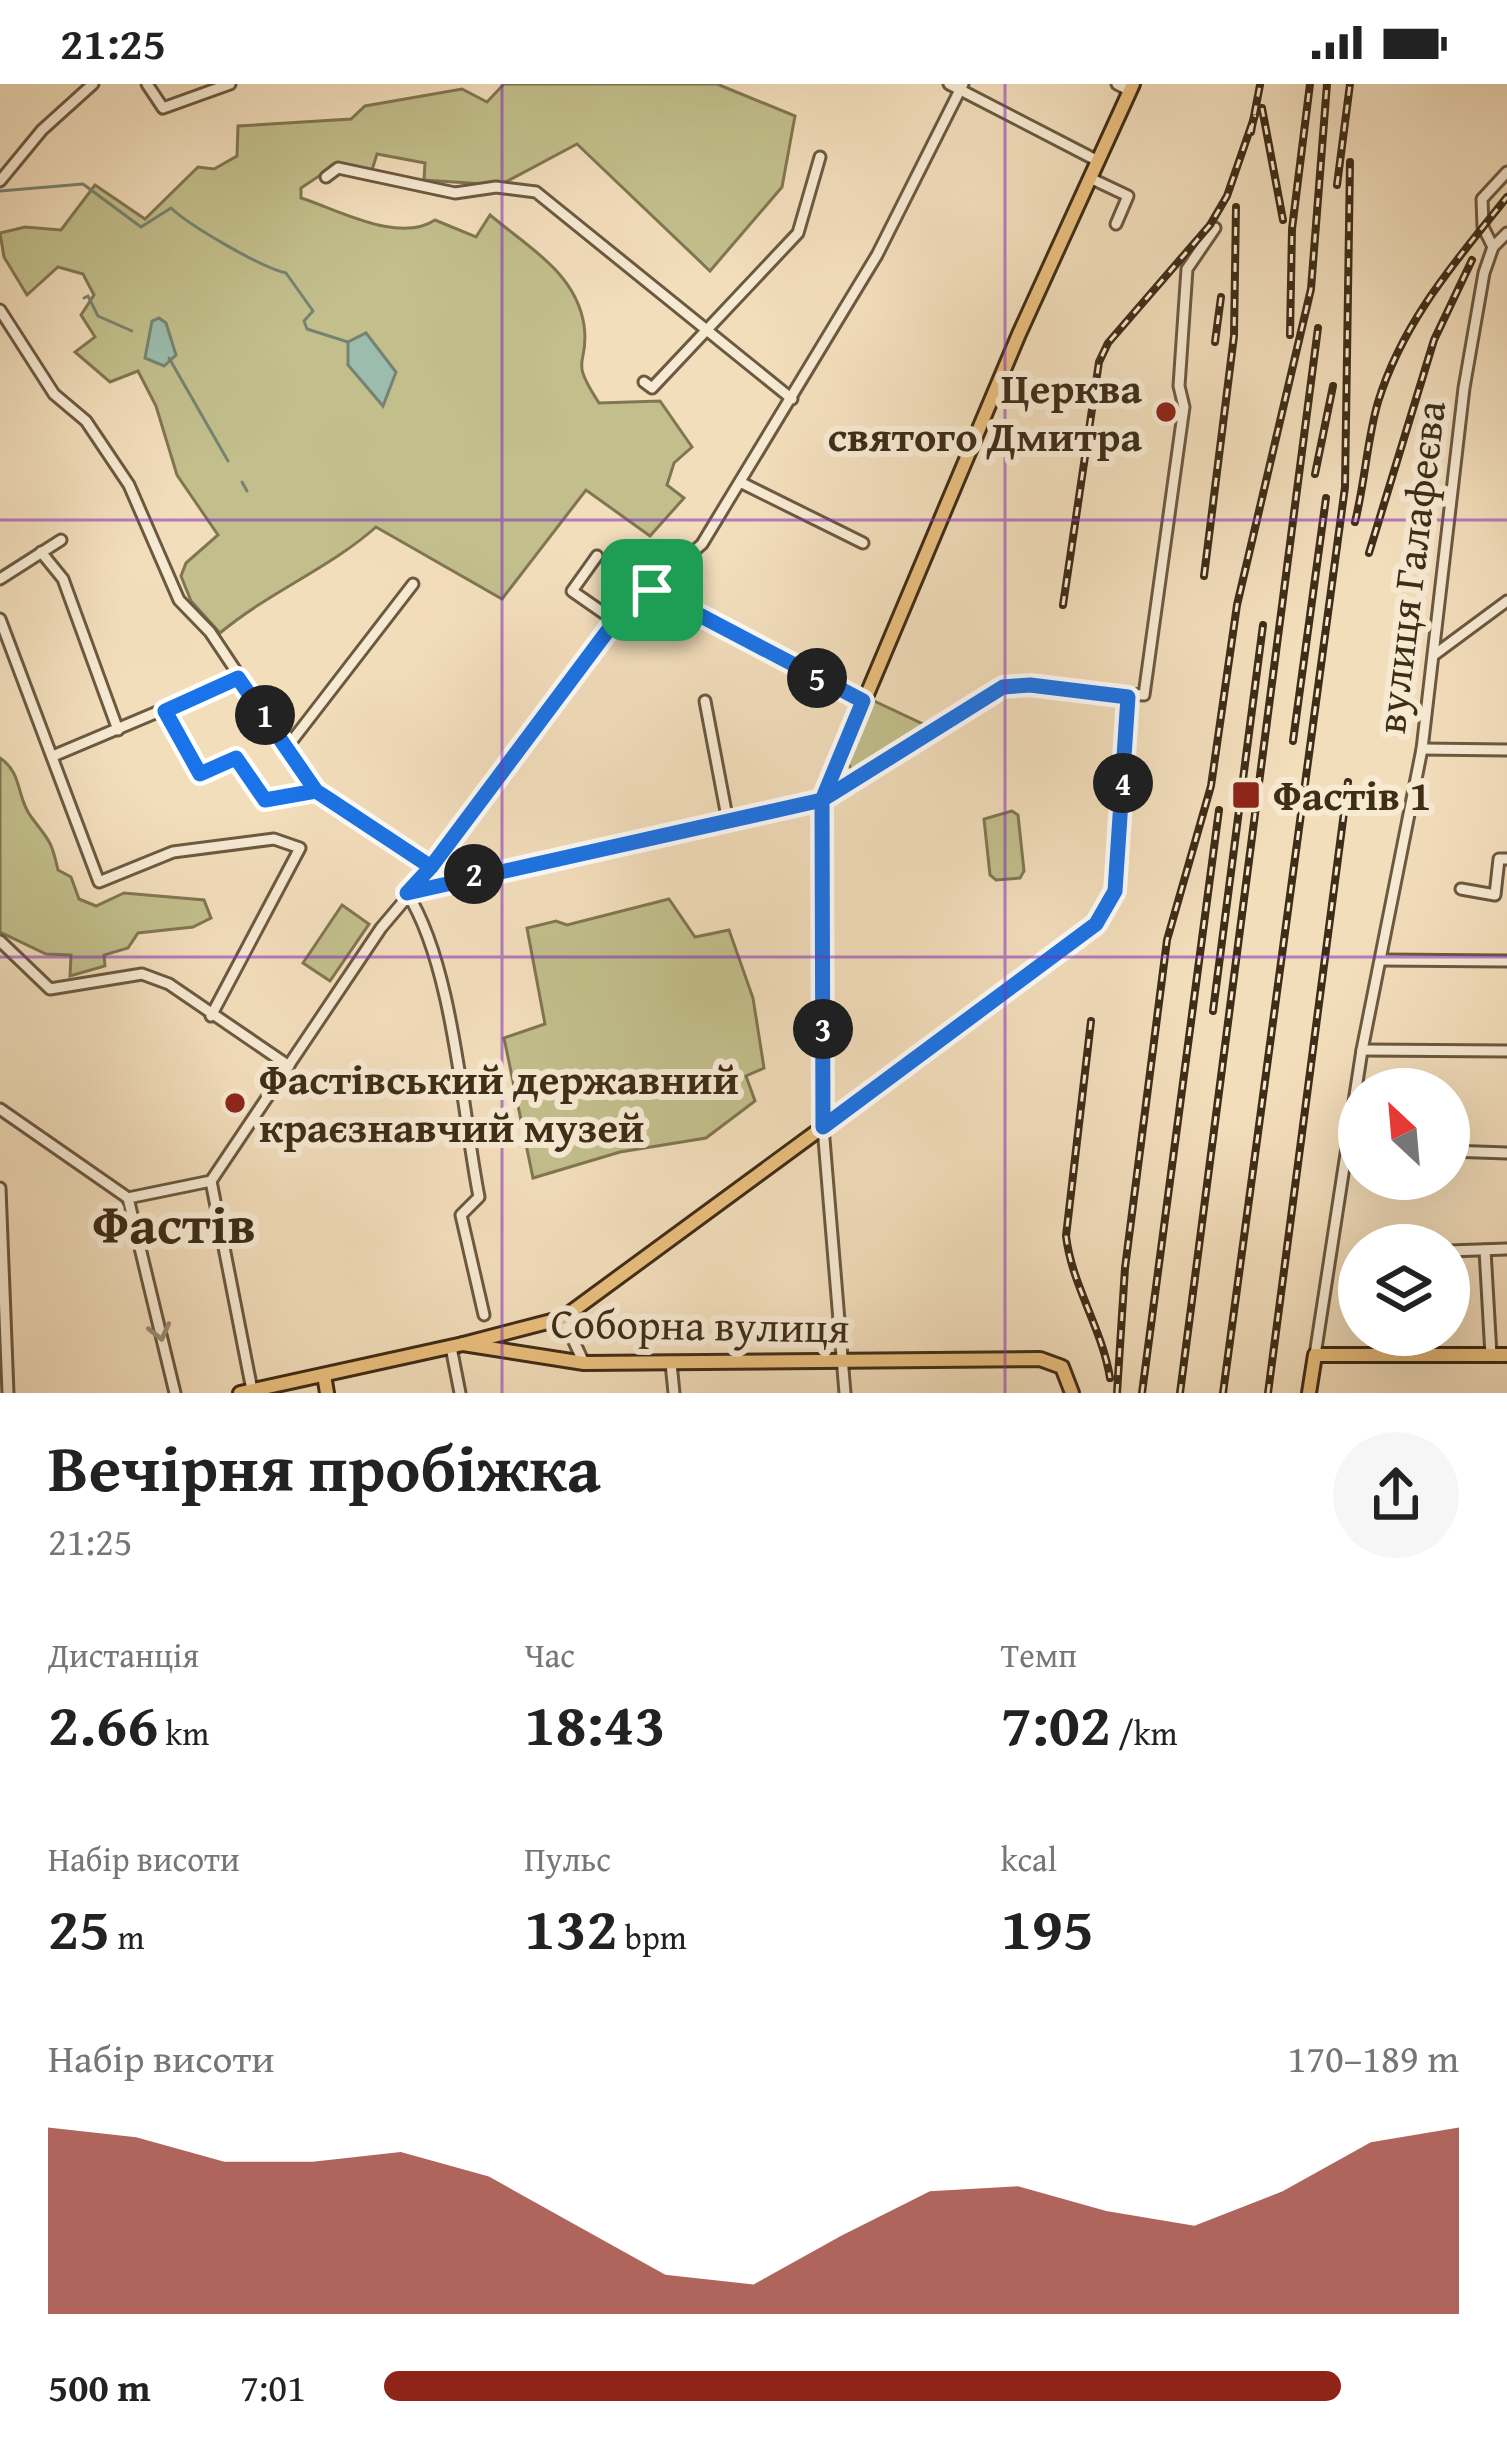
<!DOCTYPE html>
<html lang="uk">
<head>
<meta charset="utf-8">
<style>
  body { margin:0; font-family:"Gentium Book Plus",serif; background:#f6f6f6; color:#222; height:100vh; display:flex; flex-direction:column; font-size:45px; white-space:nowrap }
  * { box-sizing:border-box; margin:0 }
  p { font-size:39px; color:#767676 }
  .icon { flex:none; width:66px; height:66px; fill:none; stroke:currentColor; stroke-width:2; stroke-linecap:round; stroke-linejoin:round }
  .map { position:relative; height:1309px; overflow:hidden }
  .sheet { display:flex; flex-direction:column; background:#fff; flex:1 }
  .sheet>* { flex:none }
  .needle { width:78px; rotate:334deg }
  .controls { position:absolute; left:1338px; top:984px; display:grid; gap:24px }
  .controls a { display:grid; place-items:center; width:132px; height:132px; border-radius:50%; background:#fff; box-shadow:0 12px 48px #0002; font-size:60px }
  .pin { position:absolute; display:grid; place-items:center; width:102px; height:102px; color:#fff; margin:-51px; border-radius:24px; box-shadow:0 6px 18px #0006 }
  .km { position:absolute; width:60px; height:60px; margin:-30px; border-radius:50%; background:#222; color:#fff; font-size:33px; line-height:60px; text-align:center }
  .round { display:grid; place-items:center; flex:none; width:126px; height:126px; border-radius:63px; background:#f6f6f6 }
  .overview { display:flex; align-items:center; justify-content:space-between; height:204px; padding:0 48px }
  h1 { font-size:66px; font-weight:700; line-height:90px }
  .metrics { display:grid; grid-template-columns:repeat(3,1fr); gap:18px; height:204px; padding:12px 48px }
  .metrics div { display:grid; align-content:center }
  .metrics b { font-size:60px; font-weight:700 }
  .metrics small { font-size:33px; font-weight:400 }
  .metrics p { font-size:33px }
  .chart { height:336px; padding:24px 48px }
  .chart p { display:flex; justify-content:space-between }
  .chart svg { width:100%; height:216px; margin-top:12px; fill:#8f2418; opacity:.7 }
  ul { padding:0 48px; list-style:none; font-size:39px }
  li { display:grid; grid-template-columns:192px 144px 1fr; align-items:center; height:90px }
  li i { height:30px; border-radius:15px; background:#8f2418 }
  .status { display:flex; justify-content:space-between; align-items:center; height:84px; padding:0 60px; background:#fff; direction:ltr }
  .status svg { height:33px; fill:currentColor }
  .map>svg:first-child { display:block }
  .green { fill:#c2bf8c; stroke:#807652; stroke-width:3 }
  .water { fill:#9cbcad; stroke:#778371; stroke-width:3 }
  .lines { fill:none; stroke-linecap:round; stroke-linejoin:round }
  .stream { stroke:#778371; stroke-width:3 }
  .minor-casing { stroke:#6c5940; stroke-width:15 }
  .major-casing { stroke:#3f2d17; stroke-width:18 }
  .minor { stroke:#f7ead3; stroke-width:9 }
  .major { stroke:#eabf7e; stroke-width:12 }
  .rail-casing { stroke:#3f2d17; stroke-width:8 }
  .rail { stroke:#f7ead3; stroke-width:3; stroke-dasharray:9; stroke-linecap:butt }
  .oneway { stroke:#9b8c75 }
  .route-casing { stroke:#fff; stroke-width:24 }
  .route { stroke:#1a73e8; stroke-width:15 }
  .grid { fill:none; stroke:#7b2cbf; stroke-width:3; stroke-opacity:0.55 }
  .poi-dot { fill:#8f2418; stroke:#f7ead3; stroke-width:4.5 }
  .labels { text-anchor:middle; stroke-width:12; stroke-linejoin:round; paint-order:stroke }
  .poi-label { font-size:42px; font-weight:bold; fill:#3f2d17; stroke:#f7ead3; text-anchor:start }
  .street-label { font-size:42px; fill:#3f2d17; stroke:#f7ead3 }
  .district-label { font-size:54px; font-weight:bold; fill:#3f2d17; stroke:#f7ead3 }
</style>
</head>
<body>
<div class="status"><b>21:25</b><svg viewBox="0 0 49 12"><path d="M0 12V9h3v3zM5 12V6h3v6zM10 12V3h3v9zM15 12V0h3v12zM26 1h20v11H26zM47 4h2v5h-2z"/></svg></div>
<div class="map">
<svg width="1507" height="1309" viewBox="0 0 1507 1309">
  <rect width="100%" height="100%" fill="#f3debc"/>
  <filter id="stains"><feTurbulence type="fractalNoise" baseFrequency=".00167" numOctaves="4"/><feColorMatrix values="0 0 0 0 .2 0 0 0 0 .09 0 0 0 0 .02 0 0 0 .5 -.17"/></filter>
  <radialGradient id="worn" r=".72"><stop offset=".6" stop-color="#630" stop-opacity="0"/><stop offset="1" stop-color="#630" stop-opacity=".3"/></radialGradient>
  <g class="green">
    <path d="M504,0H717L795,32L782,103L710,187L577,60L500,101L424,96L425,79L377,70L372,86L337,80L301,104V114C339,126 399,160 435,136L476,153L490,131C528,163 576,189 584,241C590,284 567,270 599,319L660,317L692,363L674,379L667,401L684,414L650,452L586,406L502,515L376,443C330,484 269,508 220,549L191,517L181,492L186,479L218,451L177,391L156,322L138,287L110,298L75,268L95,253L81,231L94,211L83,190L58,183L27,211L4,173L0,149L25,143L61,146L95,101L145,135L198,83L214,85L237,72L238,42L351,35L365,22L462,5L487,18Z"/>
    <polygon points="872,616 925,641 852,687 847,677"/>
    <path d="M0,674C23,689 16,714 32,734C49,757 51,755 58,786L71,793L79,815L96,822L124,809L204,816L211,834L193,843L138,849L128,864L104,871L105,882L70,892L71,871L46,870L0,848Z"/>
    <polygon points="1012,727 1018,731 1024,787 1020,794 996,796 990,791 984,735"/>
    <polygon points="669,815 695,853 729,846 753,914 764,984 746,992 755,1017 706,1054 620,1068 533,1094 504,954 545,940 527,844 556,837 567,841"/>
    <polygon points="342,821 369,840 330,897 303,879"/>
  </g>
  <g class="water">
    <polygon points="159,234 166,239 176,271 164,282 145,274 152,237"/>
    <polygon points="366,249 396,288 383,322 348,281 348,258"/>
  </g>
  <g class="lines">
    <g class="stream">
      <path d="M0,107L83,100L141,143L171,124C190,142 262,184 286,189L313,227L304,237L307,245L348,258"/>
      <polyline points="84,214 88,212 98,232 132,247"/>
      <polyline points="169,274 228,377"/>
      <polyline points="242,398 247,407"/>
    </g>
    <g class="minor-casing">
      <g id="minor">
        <polyline points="147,0 163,24 230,0"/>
        <polyline points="949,0 1098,77"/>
        <polyline points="1117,0 1130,7"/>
        <polyline points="326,93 338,84 455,109 496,103 536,108 792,315"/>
        <polyline points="1090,94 1128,112 1116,140"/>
        <polyline points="0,97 42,46 93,0"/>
        <polyline points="1493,163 1483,143 1482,115 1507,88"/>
        <path d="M0,226L54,310L86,337L129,401L179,516L210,548L316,707L431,783L407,809C453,881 462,1026 479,1113L461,1131L484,1231"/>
        <polyline points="644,298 652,304 798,149 820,73"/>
        <polyline points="740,398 863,459"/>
        <polyline points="41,468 63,495 118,646"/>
        <polyline points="597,472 572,507 615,537"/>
        <polyline points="0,495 61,456"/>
        <polyline points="652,506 863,617"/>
        <polyline points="0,535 99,798 173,768 274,755 300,764 211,932"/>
        <polyline points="1434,571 1507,517"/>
        <polyline points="705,617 728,738"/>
        <polyline points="165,627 199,690 235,674 265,716 316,707"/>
        <polyline points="288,662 413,500"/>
        <polyline points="1422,665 1507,666"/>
        <polyline points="53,672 238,594"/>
        <polyline points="431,784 615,537 702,460 877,171 963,0"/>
        <polyline points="1461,805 1495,811 1499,775 1507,775"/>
        <polyline points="0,857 50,905 142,890 169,900 289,982"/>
        <polyline points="1381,876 1507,877"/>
        <polyline points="1362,966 1507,967"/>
        <polyline points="0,1025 128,1114"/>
        <polyline points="1449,1067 1507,1069"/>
        <polyline points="211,1097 252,1306"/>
        <polyline points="0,1104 8,1309"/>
        <polyline points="128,1114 211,1097 381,844 414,805 815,719 1003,603 1144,611 1184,323 1179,302 1187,185 1215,144"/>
        <polyline points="128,1114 175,1309"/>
        <polyline points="1485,1166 1491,1271"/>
        <polyline points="1449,1167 1507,1165"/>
        <polyline points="563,1234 584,1279"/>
        <polyline points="451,1263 460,1309"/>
        <polyline points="1315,1271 1362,966 1422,665 1464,304 1484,189 1493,163 1507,149"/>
        <polyline points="671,1279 674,1309"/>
        <polyline points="845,1309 823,1043 1096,840 1115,807 1128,613"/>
      </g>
    </g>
    <g class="major-casing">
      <g id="major">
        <polyline points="463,1260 563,1234 823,1043 822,717 1019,250 1133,0"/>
        <polyline points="324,1291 327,1309"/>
        <polyline points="240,1309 463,1260 584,1279 1040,1275 1062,1283 1072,1309"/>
        <polyline points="1309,1309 1315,1271 1507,1271"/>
      </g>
    </g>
    <use href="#minor" class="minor"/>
    <use href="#major" class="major"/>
    <g class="rail-casing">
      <g id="rail">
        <polyline points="1262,24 1283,136"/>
        <polyline points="1251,48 1260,1"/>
        <polyline points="1337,101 1350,0"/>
        <polyline points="1290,251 1292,145 1310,0"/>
        <polyline points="1215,258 1221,213"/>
        <polyline points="1315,390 1333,302"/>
        <path d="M1355,438C1365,398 1367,356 1378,318C1403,237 1455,178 1507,113"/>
        <polyline points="1369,469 1434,256 1472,176"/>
        <polyline points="1204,492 1234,252 1236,123"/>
        <polyline points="1063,521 1099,278 1108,259 1210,141 1227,112 1255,31"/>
        <polyline points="1293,657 1326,414"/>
        <polyline points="1213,927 1263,541"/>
        <path d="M1091,937L1066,1152C1072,1202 1102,1244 1110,1294"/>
        <polyline points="1117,1309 1125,1184 1167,856 1211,702 1237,521 1311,205 1327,0"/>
        <polyline points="1142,1309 1219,726"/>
        <polyline points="1180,1309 1318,244"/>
        <polyline points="1223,1309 1345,403 1350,78"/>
        <polyline points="1268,1309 1348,698"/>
      </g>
    </g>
    <use href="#rail" class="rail"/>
  </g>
  <defs><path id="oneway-chevron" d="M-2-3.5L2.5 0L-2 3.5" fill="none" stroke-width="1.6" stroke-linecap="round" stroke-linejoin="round" transform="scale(3)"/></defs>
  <use class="oneway" href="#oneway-chevron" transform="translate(160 1248) rotate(76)"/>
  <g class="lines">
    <g class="route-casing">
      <polyline id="route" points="652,506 615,537 431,783 316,707 238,594 165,627 200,690 236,674 265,716 316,707 327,714 431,783 407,809 822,716 823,1043 1096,840 1115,807 1128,613 1030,601 1003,603 822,716 863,617 652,506"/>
    </g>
    <use href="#route" class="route"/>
  </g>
  <path class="grid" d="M502,0V1309M1005,0V1309M0,436H1507M0,873H1507"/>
  <g class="poi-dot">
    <circle cx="1166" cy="328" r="12"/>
    <rect x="1231" y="696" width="30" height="30" rx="6"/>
    <circle cx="235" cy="1019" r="12"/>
  </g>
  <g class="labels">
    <g class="poi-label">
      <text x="1142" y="319" text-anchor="end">Церква<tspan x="1142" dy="48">святого Дмитра</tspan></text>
      <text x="1273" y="726">Фастів 1</text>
      <text x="259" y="1010">Фастівський державний<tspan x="259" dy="48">краєзнавчий музей</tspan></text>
    </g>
    <g class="street-label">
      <text transform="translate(1410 483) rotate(-83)" y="15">вулиця Галафеєва</text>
      <text transform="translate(700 1241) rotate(1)" y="15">Соборна вулиця</text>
    </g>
    <g class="district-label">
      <text x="174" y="1159">Фастів</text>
    </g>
  </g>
  <rect width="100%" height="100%" filter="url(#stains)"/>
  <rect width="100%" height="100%" fill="url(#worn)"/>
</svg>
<div class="controls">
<a><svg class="needle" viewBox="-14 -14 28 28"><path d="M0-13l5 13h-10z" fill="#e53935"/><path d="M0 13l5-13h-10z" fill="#767676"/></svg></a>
<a><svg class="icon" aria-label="layers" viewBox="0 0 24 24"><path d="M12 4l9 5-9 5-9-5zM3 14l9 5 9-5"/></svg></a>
</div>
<div class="pin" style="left:652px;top:506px;background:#1e9e55"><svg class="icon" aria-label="arrive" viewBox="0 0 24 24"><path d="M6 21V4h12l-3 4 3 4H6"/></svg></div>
<b class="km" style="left:265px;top:631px">1</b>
<b class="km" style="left:474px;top:790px">2</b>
<b class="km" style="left:823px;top:945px">3</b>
<b class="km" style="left:1123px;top:699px">4</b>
<b class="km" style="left:817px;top:594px">5</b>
</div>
<section class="sheet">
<div class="overview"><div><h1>Вечірня пробіжка</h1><p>21:25</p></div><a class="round"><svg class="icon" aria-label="share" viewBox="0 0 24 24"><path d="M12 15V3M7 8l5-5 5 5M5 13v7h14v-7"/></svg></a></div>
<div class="metrics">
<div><p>Дистанція</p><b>2.66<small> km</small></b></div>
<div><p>Час</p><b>18:43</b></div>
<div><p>Темп</p><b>7:02<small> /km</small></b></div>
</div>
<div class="metrics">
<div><p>Набір висоти</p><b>25<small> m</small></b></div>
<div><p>Пульс</p><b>132<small> bpm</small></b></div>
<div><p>kcal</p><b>195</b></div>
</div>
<div class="chart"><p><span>Набір висоти</span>170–189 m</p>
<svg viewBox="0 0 160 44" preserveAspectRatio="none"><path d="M0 44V6L10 8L20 13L30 13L40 11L50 16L60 26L70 36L80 38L90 28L100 19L110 18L120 23L130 26L140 19L150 9L160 6V44z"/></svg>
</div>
<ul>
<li><b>500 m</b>7:01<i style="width:89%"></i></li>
</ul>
</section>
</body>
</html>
